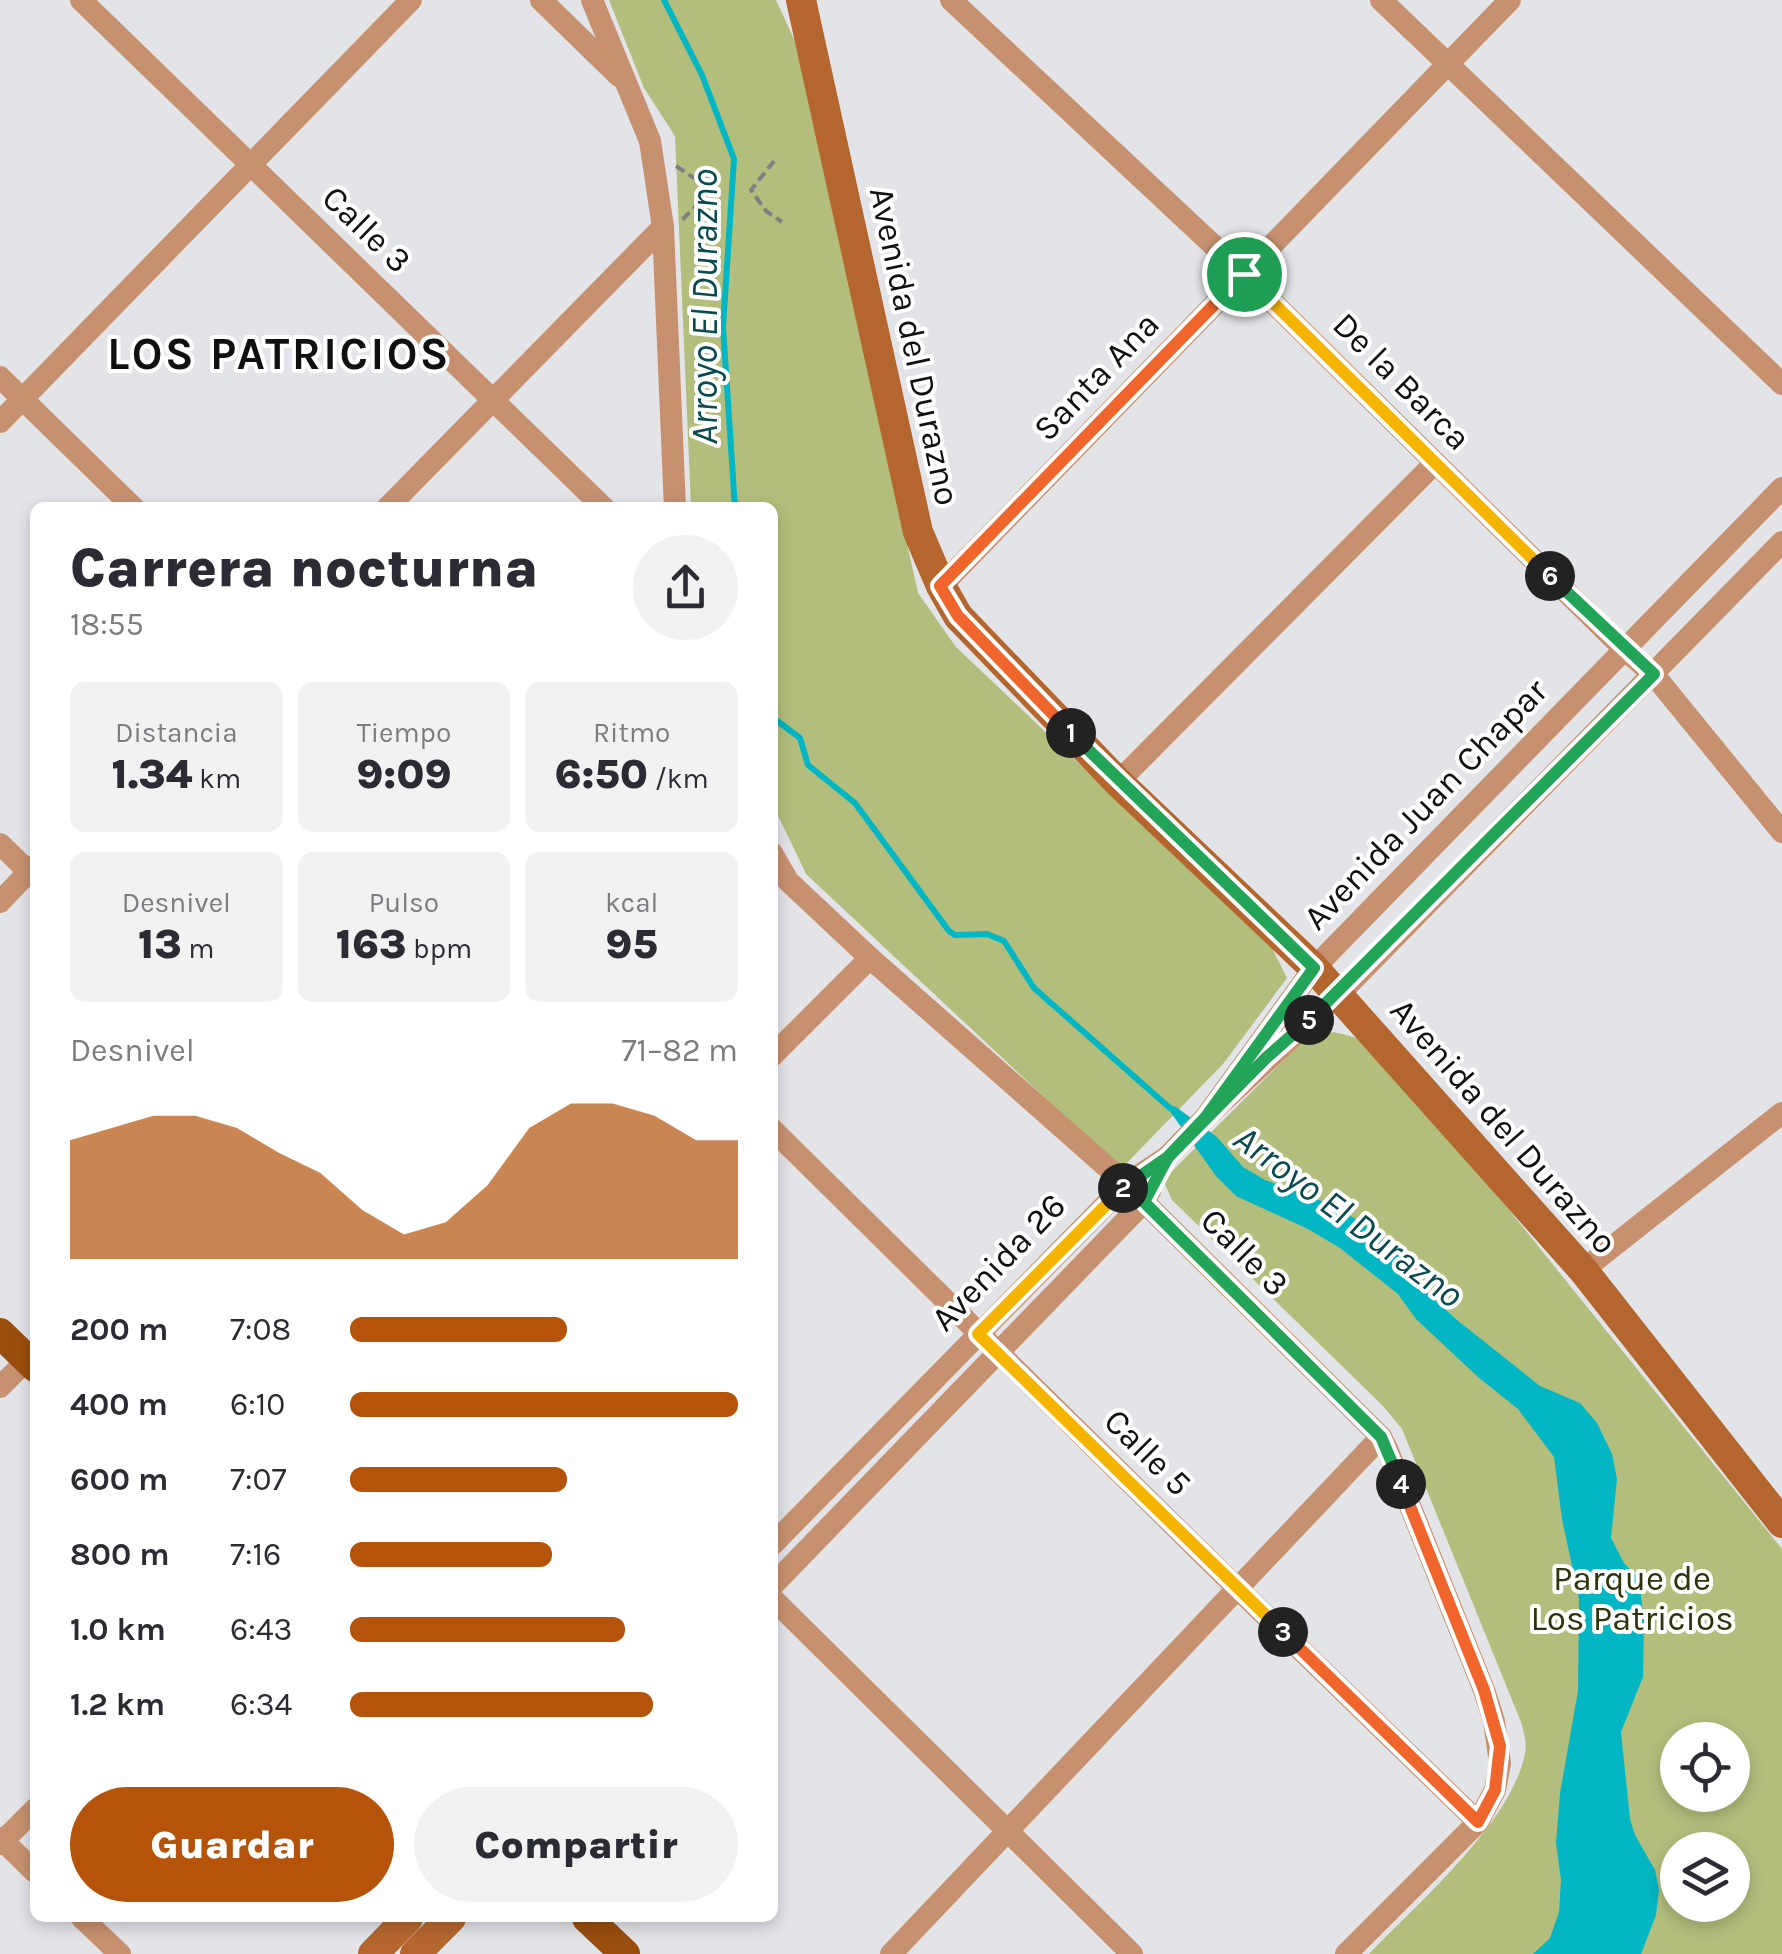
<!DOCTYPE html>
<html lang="es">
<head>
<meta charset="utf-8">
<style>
  body { margin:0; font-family:Karla,sans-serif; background:#f2f2f3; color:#2b2b33; height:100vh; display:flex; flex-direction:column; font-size:38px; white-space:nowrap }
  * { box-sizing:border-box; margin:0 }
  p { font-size:32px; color:#7c7c81 }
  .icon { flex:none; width:55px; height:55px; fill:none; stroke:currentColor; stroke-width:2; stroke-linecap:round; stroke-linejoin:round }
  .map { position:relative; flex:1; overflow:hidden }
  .sheet { position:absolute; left:30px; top:502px; width:748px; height:1420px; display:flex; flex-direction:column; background:#fff; border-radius:15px; box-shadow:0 5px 15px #0003 }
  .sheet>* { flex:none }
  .tools { position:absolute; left:1660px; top:1722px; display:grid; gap:20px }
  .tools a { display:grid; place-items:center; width:90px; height:90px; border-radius:50%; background:#fff; box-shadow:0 5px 15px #0003; font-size:50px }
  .pin { position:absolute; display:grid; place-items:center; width:85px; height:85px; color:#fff; margin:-42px; border:5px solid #fff; border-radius:50%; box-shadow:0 2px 10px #0007 }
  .km { position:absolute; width:50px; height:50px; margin:-25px; border-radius:50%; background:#222; color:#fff; font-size:28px; line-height:50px; text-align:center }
  .round { display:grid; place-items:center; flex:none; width:105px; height:105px; border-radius:52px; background:#f2f2f3 }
  .summary { display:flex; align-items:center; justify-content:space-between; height:170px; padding:0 40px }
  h1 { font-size:55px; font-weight:800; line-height:75px }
  .stats { display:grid; grid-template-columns:repeat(3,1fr); gap:15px; height:170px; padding:10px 40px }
  .stats div { display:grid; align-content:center; border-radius:15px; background:#f2f2f3; text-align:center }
  .stats b { font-size:42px; font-weight:800 }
  .stats small { font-size:28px; font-weight:400 }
  .stats p { font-size:28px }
  .chart { height:280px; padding:20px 40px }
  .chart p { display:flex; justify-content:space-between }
  .chart svg { width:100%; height:180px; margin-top:10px; fill:#b45309; opacity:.7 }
  .primary-button { display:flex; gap:20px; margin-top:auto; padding:20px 40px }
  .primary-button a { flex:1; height:115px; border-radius:60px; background:#b45309; color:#fff; font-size:40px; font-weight:800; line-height:115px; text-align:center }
  .primary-button a+a { background:#f2f2f3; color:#2b2b33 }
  ul { padding:0 40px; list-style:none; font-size:32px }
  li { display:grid; grid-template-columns:160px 120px 1fr; align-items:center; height:75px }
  li i { height:25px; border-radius:12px; background:#b45309 }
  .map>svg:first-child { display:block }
  .green { fill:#b3be7c; fill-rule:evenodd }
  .water { fill:#03b6c3 }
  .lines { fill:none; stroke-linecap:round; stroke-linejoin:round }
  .stream { stroke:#03b6c3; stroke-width:6 }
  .path { stroke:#7f8083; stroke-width:4; stroke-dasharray:10 5; stroke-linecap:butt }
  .street { stroke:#c7916f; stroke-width:22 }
  .secondary { stroke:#b5662e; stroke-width:30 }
  .primary { stroke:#9a4e0e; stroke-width:30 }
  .split-1-casing { stroke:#fff; stroke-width:20 }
  .split-2-casing { stroke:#fff; stroke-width:20 }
  .split-3-casing { stroke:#fff; stroke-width:20 }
  .split-4-casing { stroke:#fff; stroke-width:20 }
  .split-5-casing { stroke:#fff; stroke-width:20 }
  .split-6-casing { stroke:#fff; stroke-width:20 }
  .split-7-casing { stroke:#fff; stroke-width:20 }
  .split-1 { stroke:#f0652b; stroke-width:12 }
  .split-2 { stroke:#22a559; stroke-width:12 }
  .split-3 { stroke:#f5b400; stroke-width:12 }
  .split-4 { stroke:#f0652b; stroke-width:12 }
  .split-5 { stroke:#22a559; stroke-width:12 }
  .split-6 { stroke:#22a559; stroke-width:12 }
  .split-7 { stroke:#f5b400; stroke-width:12 }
  .labels { text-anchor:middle; stroke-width:8; stroke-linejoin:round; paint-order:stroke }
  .street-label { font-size:35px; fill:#0f1011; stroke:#fff }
  .park-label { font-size:35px; fill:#2d330a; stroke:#fff }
  .water-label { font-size:38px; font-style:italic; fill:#0a4b50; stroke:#fff }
  .district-label { font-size:45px; font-weight:bold; letter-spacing:2.5px; fill:#0f1011; stroke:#fff }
</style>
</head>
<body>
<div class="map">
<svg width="1782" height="1954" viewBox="0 0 1782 1954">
  <rect width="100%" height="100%" fill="#e2e4e8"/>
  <g class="green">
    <polygon points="609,0 776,0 798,48 918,593 956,647 1271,946 1287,978 1223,1064 1121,1169 806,874 773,805 772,508 691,507 675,136 644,88"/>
    <path d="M1334,1032L1354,1037L1381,1051L1782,1549V1954H1369C1417,1904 1513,1821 1525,1753C1527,1742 1524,1733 1521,1722L1402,1429L1383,1406L1172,1200L1163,1180L1299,1045L1314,1036ZM1678,1740H1732V1795H1678ZM1678,1850H1732V1905H1678Z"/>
  </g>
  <polygon class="water" points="1164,1103 1176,1107 1217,1137 1243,1167 1265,1180 1338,1207 1370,1229 1392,1245 1426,1292 1457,1320 1540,1386 1580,1403 1597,1423 1612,1454 1617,1479 1611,1538 1624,1563 1639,1579 1644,1621 1643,1677 1621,1732 1630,1819 1635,1835 1655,1870 1659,1890 1656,1915 1641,1954 1533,1954 1550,1938 1559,1912 1561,1880 1556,1843 1560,1793 1578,1691 1579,1599 1562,1519 1554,1457 1518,1409 1478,1377 1416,1319 1398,1294 1340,1248 1308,1229 1236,1196 1216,1176"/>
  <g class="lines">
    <g class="stream">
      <polyline points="664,0 702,75 734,159 723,327 735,508"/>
      <polyline points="772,717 800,738 808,765 855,803 949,931 955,935 987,934 1004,941 1034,988 1171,1109"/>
    </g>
    <g class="path">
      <polyline points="774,161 751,190 766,211 782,222"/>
      <polyline points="676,166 712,190 682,220"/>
    </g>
    <g class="street">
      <polyline points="81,0 604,508"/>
      <polyline points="541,0 619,76"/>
      <polyline points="592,0 650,141 663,227 675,508"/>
      <polyline points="951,0 1244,274 1625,650 1654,675 1782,832"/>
      <polyline points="1381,0 1782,384"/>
      <polyline points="0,377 134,508"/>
      <polyline points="0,422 411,0"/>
      <polyline points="1782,488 1314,968 1205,1118 1338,995 1782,542"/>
      <polyline points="387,508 663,227"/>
      <polyline points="941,586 1510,0"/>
      <polyline points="1118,782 1435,463"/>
      <polyline points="0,844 35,878"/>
      <polyline points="772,853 788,881 870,958 1126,1184 1381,1437 1388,1451 1484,1690 1494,1721 1500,1763 1495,1790 1478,1822 1346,1954"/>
      <polyline points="0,902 35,865"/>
      <polyline points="772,1056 870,958"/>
      <polyline points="772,1129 1237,1588 1478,1822"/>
      <polyline points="1583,1270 1782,1113"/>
      <polyline points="0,1387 35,1352"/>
      <polyline points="772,1545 1126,1184 1167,1157 1205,1118"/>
      <polyline points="772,1586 1144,1202 1150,1191"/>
      <polyline points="772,1598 1132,1954"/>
      <polyline points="0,1838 35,1872"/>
      <polyline points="0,1844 35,1809"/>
      <polyline points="82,1918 120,1954"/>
      <polyline points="891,1954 1381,1437"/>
    </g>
    <g class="secondary">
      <polyline points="801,0 918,532 941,586 958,616 1118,782 1314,968 1583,1270 1782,1523"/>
      <polyline points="373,1954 408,1918"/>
      <polyline points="415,1954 451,1918"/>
    </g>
    <g class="primary">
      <polyline points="0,1333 35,1367"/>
      <polyline points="587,1918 625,1954"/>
    </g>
  </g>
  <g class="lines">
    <g class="split-1-casing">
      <polyline id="split-1" points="1071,733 958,616 940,586 1244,274"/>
    </g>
    <g class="split-2-casing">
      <polyline id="split-2" points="1071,733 1314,968 1205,1118 1168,1157 1123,1188"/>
    </g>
    <g class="split-3-casing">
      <polyline id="split-3" points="1123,1188 978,1334 1283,1632"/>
    </g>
    <g class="split-4-casing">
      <polyline id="split-4" points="1283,1632 1478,1822 1495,1790 1500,1746 1484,1690 1401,1484"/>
    </g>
    <g class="split-5-casing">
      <polyline id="split-5" points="1309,1020 1266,1058 1168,1157 1144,1202 1381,1437 1401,1484"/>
    </g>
    <g class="split-6-casing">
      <polyline id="split-6" points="1309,1020 1654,674 1550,576"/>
    </g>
    <g class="split-7-casing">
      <polyline id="split-7" points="1244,274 1550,576"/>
    </g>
    <use href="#split-1" class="split-1"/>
    <use href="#split-2" class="split-2"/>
    <use href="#split-3" class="split-3"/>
    <use href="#split-4" class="split-4"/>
    <use href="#split-5" class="split-5"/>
    <use href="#split-6" class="split-6"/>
    <use href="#split-7" class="split-7"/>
  </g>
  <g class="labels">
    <g class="street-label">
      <text transform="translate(367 229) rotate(44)" y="12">Calle 3</text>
      <text transform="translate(915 346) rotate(78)" y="12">Avenida del Durazno</text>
      <text transform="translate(1096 376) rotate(-46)" y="12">Santa Ana</text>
      <text transform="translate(1402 381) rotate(45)" y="12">De la Barca</text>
      <text transform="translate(1425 804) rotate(-46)" y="12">Avenida Juan Chapar</text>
      <text transform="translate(1504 1126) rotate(49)" y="12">Avenida del Durazno</text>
      <text transform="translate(1245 1252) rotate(45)" y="12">Calle 3</text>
      <text transform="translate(998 1262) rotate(-46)" y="12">Avenida 26</text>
      <text transform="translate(1148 1452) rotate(45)" y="12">Calle 5</text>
    </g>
    <g class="park-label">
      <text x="1632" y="1590">Parque de<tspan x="1632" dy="40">Los Patricios</tspan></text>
    </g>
    <g class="water-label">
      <text transform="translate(704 307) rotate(-90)" y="13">Arroyo El Durazno</text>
      <text transform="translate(1349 1216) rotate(37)" y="13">Arroyo El Durazno</text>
    </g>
    <g class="district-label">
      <text x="279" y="369">LOS PATRICIOS</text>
    </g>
  </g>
</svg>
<div class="tools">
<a><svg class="icon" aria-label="locate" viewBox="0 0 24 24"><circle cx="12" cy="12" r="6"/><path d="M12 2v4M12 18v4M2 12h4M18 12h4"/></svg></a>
<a><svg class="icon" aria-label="layers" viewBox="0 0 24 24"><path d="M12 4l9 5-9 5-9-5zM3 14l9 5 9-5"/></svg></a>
</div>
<div class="pin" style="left:1244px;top:274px;background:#1e9e55"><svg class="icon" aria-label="arrive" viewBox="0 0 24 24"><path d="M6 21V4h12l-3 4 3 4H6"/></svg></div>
<b class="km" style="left:1071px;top:733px">1</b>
<b class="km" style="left:1123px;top:1188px">2</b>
<b class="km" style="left:1283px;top:1632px">3</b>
<b class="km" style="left:1401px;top:1484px">4</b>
<b class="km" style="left:1309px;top:1020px">5</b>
<b class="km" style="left:1550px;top:576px">6</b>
<section class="sheet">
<div class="summary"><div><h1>Carrera nocturna</h1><p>18:55</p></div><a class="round"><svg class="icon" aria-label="share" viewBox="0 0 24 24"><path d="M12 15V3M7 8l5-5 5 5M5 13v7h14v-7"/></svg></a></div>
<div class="stats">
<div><p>Distancia</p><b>1.34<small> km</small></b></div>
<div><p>Tiempo</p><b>9:09</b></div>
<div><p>Ritmo</p><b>6:50<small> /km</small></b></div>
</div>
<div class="stats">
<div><p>Desnivel</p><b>13<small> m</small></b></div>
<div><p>Pulso</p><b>163<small> bpm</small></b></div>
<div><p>kcal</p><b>95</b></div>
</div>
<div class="chart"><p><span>Desnivel</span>71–82 m</p>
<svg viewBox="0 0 160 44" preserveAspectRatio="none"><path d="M0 44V15L10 12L20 9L30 9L40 12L50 18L60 23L70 32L80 38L90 35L100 26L110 12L120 6L130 6L140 9L150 15L160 15V44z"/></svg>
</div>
<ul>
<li><b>200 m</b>7:08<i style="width:56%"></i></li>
<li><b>400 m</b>6:10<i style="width:100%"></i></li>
<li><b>600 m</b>7:07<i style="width:56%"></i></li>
<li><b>800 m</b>7:16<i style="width:52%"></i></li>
<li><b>1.0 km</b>6:43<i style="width:71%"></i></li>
<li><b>1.2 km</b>6:34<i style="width:78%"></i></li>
</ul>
<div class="primary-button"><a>Guardar</a><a>Compartir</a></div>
</section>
</div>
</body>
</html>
